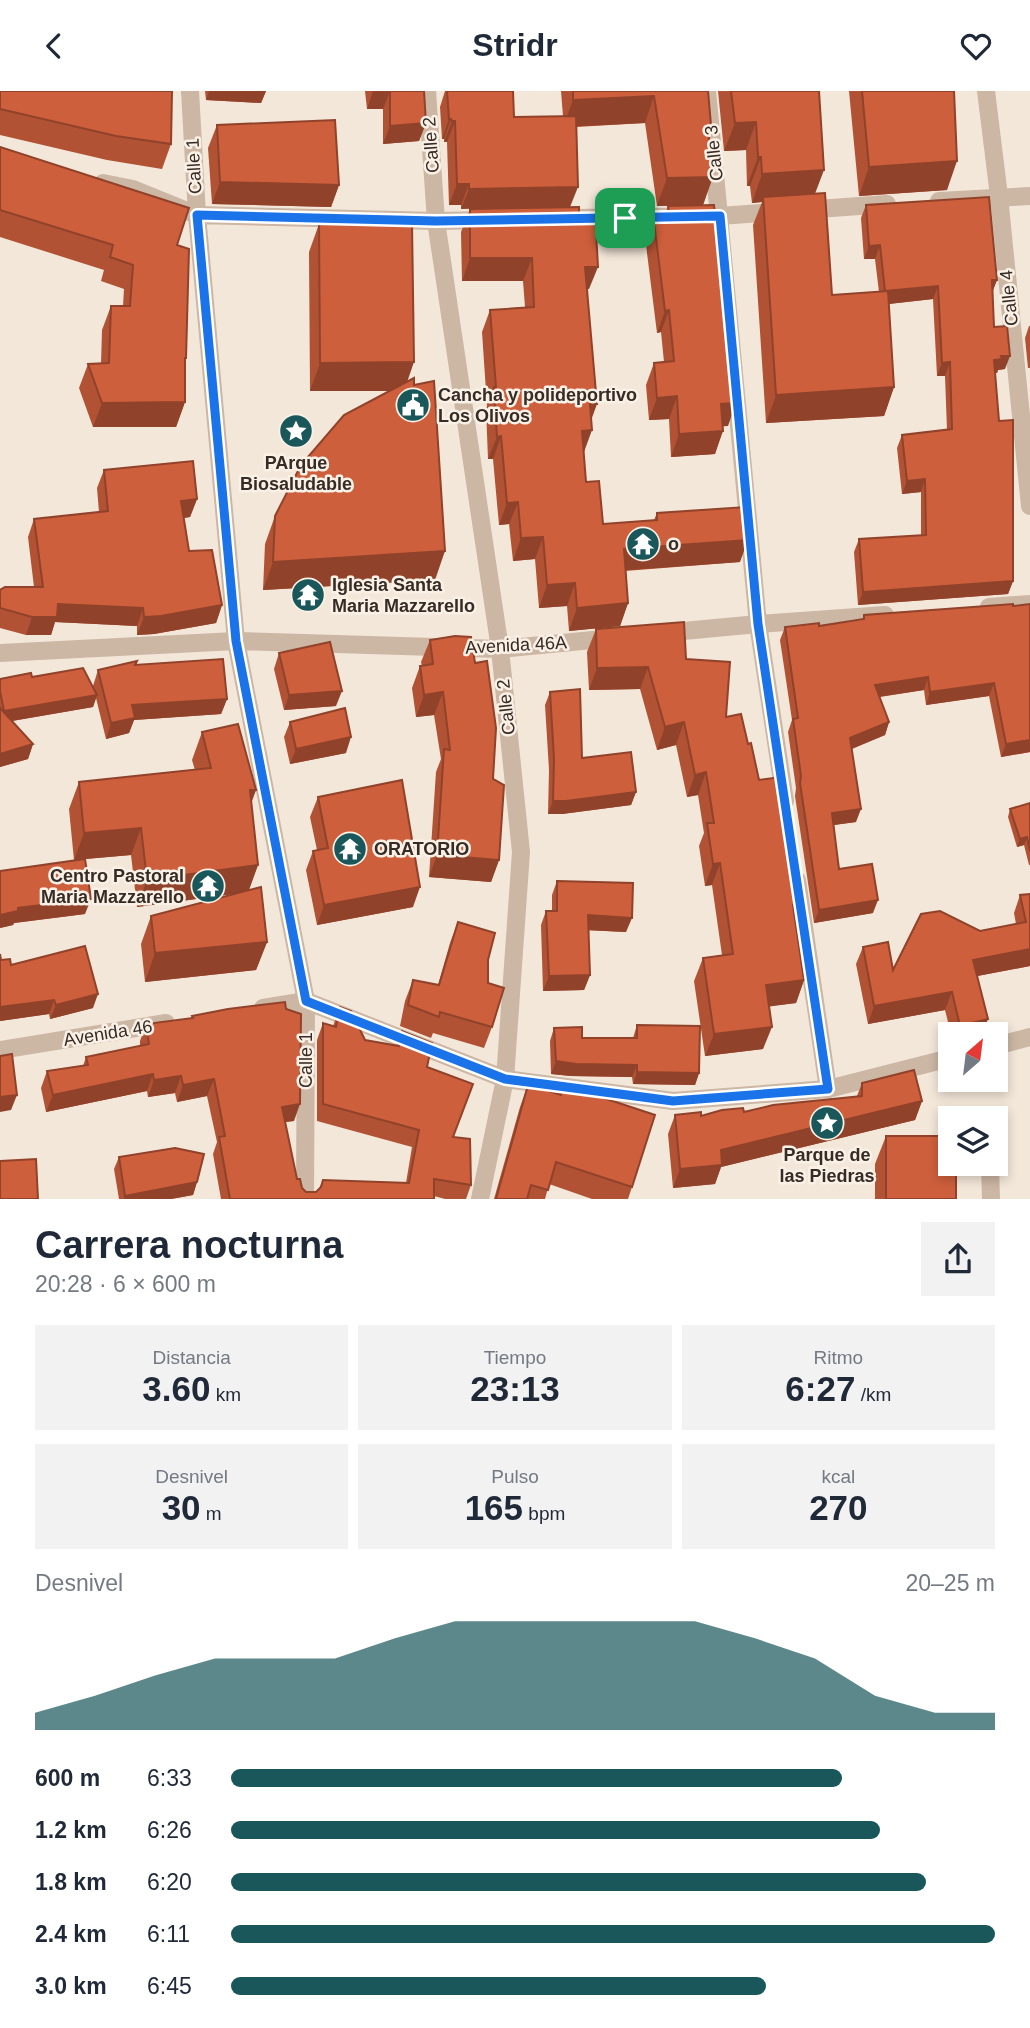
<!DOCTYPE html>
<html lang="es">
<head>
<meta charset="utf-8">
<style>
  body { margin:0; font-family:Arial,sans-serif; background:#f2f2f3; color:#1f2937; height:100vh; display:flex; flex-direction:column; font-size:26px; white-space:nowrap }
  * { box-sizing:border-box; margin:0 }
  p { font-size:23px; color:#747a83 }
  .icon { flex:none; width:38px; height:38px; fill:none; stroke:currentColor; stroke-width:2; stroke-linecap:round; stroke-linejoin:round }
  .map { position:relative; height:1108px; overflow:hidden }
  .drawer { display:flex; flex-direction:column; background:#fff; flex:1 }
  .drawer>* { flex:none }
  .needle { width:46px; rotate:28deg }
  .buttons { position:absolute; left:938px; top:931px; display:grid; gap:14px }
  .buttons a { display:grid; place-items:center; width:70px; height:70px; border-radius:0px; background:#fff; box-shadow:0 4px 10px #0003; font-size:35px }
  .pin { position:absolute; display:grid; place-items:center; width:60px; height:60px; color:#fff; margin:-30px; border-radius:14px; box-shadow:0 4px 10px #0006 }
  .round { display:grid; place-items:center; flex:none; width:74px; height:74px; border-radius:0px; background:#f2f2f3 }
  .head { display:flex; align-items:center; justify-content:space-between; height:119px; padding:0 35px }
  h1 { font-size:38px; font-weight:700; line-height:52px }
  .figures { display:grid; grid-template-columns:repeat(3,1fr); gap:10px; height:119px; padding:7px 35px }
  .figures div { display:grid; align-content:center; border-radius:0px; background:#f2f2f3; text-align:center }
  .figures b { font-size:35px; font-weight:700 }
  .figures small { font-size:19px; font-weight:400 }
  .figures p { font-size:19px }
  .chart { height:196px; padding:14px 35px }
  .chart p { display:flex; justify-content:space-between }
  .chart svg { width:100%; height:126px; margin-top:7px; fill:#19575b; opacity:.7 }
  ul { padding:0 35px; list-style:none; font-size:23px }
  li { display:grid; grid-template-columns:112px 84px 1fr; align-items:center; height:52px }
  li i { height:18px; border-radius:9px; background:#19575b }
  header { display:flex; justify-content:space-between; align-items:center; height:91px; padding:0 35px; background:#fff; font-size:32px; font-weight:700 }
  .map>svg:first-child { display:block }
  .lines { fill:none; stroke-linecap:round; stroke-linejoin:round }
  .minor { stroke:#ccb6a4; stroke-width:18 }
  .tertiary { stroke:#ccb6a4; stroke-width:18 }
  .wall { fill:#b15234 }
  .shaded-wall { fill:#90422a }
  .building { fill:#ce5f3c; stroke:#90422a; stroke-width:2 }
  .route-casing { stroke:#fff; stroke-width:14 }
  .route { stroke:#1a73e8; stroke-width:9 }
  .labels { text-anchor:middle; stroke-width:5; stroke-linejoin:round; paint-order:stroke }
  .street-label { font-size:18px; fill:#372b26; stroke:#faf1e6 }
  .poi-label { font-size:18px; font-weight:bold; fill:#372b26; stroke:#faf1e6; text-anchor:start }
</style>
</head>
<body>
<header><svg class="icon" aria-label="back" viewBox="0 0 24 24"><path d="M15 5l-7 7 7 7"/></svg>Stridr<svg class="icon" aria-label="heart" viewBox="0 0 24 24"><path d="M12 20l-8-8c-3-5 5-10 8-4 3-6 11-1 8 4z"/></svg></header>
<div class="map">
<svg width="1030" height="1108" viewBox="0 0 1030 1108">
  <rect width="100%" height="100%" fill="#f3e7d9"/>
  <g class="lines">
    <g class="minor">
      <polyline points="427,0 436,130 500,558 521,761 505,988 480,1108"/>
      <polyline points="707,0 758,533 785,710"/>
      <polyline points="986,0 999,105 1030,415"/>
      <polyline points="103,92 133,98 197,124 190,0"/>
      <polyline points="989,516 1030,513"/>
      <polyline points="662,542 758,533 885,524"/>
      <polyline points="797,789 828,998"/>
      <polyline points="263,917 306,910 505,988 673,1010 828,998 950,967"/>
      <polyline points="996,955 1030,946"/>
      <polyline points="0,959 166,932"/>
      <polyline points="990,1073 991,1108"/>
      <polyline points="305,1108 306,910 236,550 500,558 613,547"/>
    </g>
    <g class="tertiary">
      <polyline points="939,110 1030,105"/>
      <polyline points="573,127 720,125 887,113"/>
      <polyline points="0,562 236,550 197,124 436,130 489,129"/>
    </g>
  </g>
  <g class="wall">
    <polygon points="0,0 171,53 162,78 107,69 0,44"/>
    <polygon points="205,0 266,0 261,12 206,9"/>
    <polygon points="365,0 424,0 426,32 419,50 383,53 383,18 367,18"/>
    <polygon points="445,0 513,0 514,26 563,25 561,0 708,0 708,43 714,80 703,114 657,115 645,32 576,36 461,118 461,114 449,114 447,51 444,51 444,48 442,48 440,16"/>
    <polygon points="718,0 819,0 815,102 832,204 879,201 875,168 864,168 861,127 866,114 997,189 992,201 994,236 1005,278 998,279 997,282 995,282 1013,490 1008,503 858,514 854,461 859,448 921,444 921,401 902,403 897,357 902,344 947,339 945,285 937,285 933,208 888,213 894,296 884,325 766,332 753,134 762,111 752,112 750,95 747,95 746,59 724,60"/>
    <polygon points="849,0 954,0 947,99 859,105"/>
    <polygon points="217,34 339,94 331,116 212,113 208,57"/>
    <polygon points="0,56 177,154 185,271 185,311 176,336 93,336 79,297 88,273 101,273 102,239 111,215 123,215 124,198 101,190 104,179 0,146"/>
    <polygon points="668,115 728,335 723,335 715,363 671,366 669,328 649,329 646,294 654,272 664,271 661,241 657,242 646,154 654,131 662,131"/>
    <polygon points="470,118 579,123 589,198 587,198 591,330 584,361 586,391 603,433 654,429 657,422 740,471 625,480 628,512 620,535 569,540 567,515 539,517 535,468 513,470 509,433 499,434 493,368 488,368 486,318 487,315 482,241 490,219 525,216 523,190 462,190 461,141"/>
    <polygon points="319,133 407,291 414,294 435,489 263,499 265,453 275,425 389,300 310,300 309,161"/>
    <polygon points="1029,235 1030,235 1030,277 1028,277 1025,247"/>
    <polygon points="104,379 197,408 190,426 184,427 189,460 222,514 216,532 154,543 137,544 137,535 55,531 51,544 26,544 0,537 0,499 34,496 28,446 34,428 99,421 97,397"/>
    <polygon points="1030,513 1030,661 1001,666 989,605 926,614 924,599 880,606 889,631 885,644 852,658 856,731 833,734 839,778 873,822 814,832 795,705 796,697 788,641 792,629 780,549 785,536 819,535 862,529 864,524 1013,515"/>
    <polygon points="596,538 686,568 726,626 748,653 759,689 795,828 804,889 796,912 769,915 763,958 705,965 694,890 703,867 722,864 712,794 705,795 699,755 704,742 698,704 687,706 676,654 657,659 640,598 589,599 587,561"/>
    <polygon points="430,549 475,572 493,688 499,769 491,791 429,786 436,681 441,668 434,624 416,626 412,597 420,575 422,575 421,571"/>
    <polygon points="279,562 336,615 284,619 274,578"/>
    <polygon points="135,574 227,608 221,623 134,629 129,642 106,648 96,607 93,616 12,630 33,653 28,668 0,676 0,588 32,586 93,595 98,579"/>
    <polygon points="550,601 582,667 636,701 631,714 562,723 548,723 549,679 545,614"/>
    <polygon points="290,631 346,662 290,673 284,646"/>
    <polygon points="202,641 256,699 251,711 258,774 249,799 267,851 256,879 145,891 141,853 151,825 233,803 137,816 131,764 85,768 85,823 14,832 13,834 0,837 74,769 69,718 79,691 195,679 192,669"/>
    <polygon points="318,706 413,816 317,834 306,779 313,760 317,759 310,726"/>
    <polygon points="1030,712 1030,774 1029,774 1024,754 1017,756 1008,726 1010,718"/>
    <polygon points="557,790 626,841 588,839 590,884 584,899 543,900 541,834 546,820 552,820 552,804"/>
    <polygon points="1030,803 1030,875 977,885 982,943 951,943 945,919 868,933 856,873 863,856 893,879 980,840 1016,833 1014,822 1020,804"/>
    <polygon points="458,831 488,869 488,892 492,936 484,957 433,942 431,947 400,935 405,910 413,889 438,894 450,852"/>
    <polygon points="0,863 1,869 93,917 50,928 49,923 0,930"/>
    <polygon points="340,916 365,949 396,955 402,940 427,976 471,1094 466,1108 445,1108 434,1105 434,1108 221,1108 213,1063 217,1051 207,1005 177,1011 175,1002 148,1006 147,1000 46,1021 41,997 47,980 83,975 86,966 140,955 140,950 146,933 192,927 192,925 294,1030 285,1031 297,1088 302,1097 306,1101 316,1101 319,1098 323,1089 406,1092 412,1056 317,1030 317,949 323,932 333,935"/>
    <polygon points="637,934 699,982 695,994 633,993 632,986 571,985 551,983 550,950 554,937 582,947 633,947"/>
    <polygon points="862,992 922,1010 915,1029 721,1076 715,1093 673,1097 668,1043 675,1024 701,1025 744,1021 857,1005"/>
    <polygon points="561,993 632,1096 628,1108 592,1108 549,1093 545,1108 494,1108 520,1016 528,994 557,1002"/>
    <polygon points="886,1045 956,1108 875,1108 875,1073"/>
    <polygon points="119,1066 197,1091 193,1104 171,1108 119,1108 114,1078"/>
  </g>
  <g class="shaded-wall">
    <polygon points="209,0 266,0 261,12 206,9"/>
    <polygon points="373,0 390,0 383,18 367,18"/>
    <polygon points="654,5 645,32 563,36 573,9"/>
    <polygon points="449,28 451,28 444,48 442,48"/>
    <polygon points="452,30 455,30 447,51 444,51"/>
    <polygon points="756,31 746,59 724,60 735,32"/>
    <polygon points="426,32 419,50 383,53 390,35"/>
    <polygon points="758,66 761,66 750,95 747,95"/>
    <polygon points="957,70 947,99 859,105 869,76"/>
    <polygon points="824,79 813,108 763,106 762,111 752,112 762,83"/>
    <polygon points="714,80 711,87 713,86 703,114 657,115 667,87"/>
    <polygon points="220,91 339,94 331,116 212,113"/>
    <polygon points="457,93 469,93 461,114 449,114"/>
    <polygon points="578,96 570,116 461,118 469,98"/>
    <polygon points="880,154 875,168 864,168 869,155"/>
    <polygon points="470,167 532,167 523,190 462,190"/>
    <polygon points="585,176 598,176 589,198 577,199"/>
    <polygon points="992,189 997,189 992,202"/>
    <polygon points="938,195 933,208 880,214 885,200"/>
    <polygon points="669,219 661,241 657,242 665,220"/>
    <polygon points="1001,265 1010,265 1005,278 998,279 997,282 989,282 994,269"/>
    <polygon points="414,271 404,300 310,300 320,272"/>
    <polygon points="950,271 945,285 937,285 942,272"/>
    <polygon points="894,296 884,325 766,332 776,304"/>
    <polygon points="677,305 669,328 649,329 657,307"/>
    <polygon points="185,311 176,336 93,336 102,312"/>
    <polygon points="736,312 728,335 713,336 721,313"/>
    <polygon points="590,313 597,313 589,335"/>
    <polygon points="592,339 584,361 582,340"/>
    <polygon points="723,340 715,363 671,366 679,343"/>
    <polygon points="501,345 493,368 488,368 497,346"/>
    <polygon points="925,388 921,401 902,403 907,390"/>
    <polygon points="197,408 190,426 175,428 181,410"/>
    <polygon points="518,411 509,433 499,434 507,412"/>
    <polygon points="543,446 535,468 513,470 521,447"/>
    <polygon points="748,449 740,471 615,480 624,458"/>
    <polygon points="445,460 435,489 263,499 273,471"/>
    <polygon points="1013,490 1008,503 858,514 863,501"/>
    <polygon points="575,492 567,515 539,517 547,494"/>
    <polygon points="628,512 620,535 569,540 577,517"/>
    <polygon points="58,513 143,517 137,535 55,531 51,544 26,544 32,526"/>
    <polygon points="222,514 216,532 154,543 137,544 144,526"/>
    <polygon points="648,576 640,598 589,599 597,577"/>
    <polygon points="928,586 924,599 870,607 875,594"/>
    <polygon points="994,592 989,605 926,614 930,601"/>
    <polygon points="342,600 336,615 284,619 289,604"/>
    <polygon points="443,601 434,624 416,626 424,604"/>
    <polygon points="97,604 93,616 0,632 4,620"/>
    <polygon points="227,608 221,623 134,629 129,642 106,648 111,632 132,614"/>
    <polygon points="684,631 676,654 657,659 665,636"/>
    <polygon points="889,631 885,644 846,660 850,647"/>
    <polygon points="351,646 346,662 290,673 296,658"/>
    <polygon points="1030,649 1030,661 1001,666 1006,653"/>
    <polygon points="33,653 28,668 0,676 0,663"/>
    <polygon points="706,681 698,704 687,706 695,684"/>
    <polygon points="250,699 256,699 246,726"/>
    <polygon points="636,701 631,714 562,723 548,723 553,710"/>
    <polygon points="861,718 856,731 827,735 832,722"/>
    <polygon points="141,737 131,764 74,769 84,742"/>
    <polygon points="1027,746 1024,754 1017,756 1020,748"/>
    <polygon points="437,764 499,769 491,791 429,786"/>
    <polygon points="720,772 712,794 705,795 713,773"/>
    <polygon points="258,774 248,801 137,816 147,789"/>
    <polygon points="420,796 413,816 317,834 324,814"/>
    <polygon points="91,808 85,823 14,832 13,834 0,837 0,824 18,817"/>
    <polygon points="878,809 873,822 814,832 819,819"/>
    <polygon points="800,813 792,835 793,814"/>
    <polygon points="588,824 632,827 626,841 583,839"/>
    <polygon points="267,851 256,879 145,891 155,862"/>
    <polygon points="1030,858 1030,875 967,887 973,869"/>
    <polygon points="590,884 584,899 543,900 549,885"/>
    <polygon points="804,889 796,912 758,917 766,894"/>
    <polygon points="952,901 945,919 868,933 874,915"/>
    <polygon points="98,903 93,917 50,928 56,914"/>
    <polygon points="54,909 49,923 0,930 0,916"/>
    <polygon points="988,928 982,943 957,943 960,935"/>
    <polygon points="772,936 763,958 705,965 714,943"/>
    <polygon points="556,970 637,974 632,986 571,985 551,983"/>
    <polygon points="637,981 699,982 695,994 633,993"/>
    <polygon points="153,983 147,1000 46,1021 53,1004"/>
    <polygon points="181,985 175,1002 148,1006 154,989"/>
    <polygon points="214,988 207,1005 177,1011 183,994"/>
    <polygon points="17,1004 11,1019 0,1021 0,1006"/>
    <polygon points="922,1010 915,1029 721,1076 715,1093 673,1097 680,1078 721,1059"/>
    <polygon points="300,1013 294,1030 276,1032 282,1016"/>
    <polygon points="197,1091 193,1104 171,1108 124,1108 125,1105"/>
  </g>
  <g class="building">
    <polygon points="0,0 172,0 171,53 116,45 0,18"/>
    <polygon points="390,0 424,0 426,32 390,35"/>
    <polygon points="447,0 513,0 514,26 576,25 578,96 469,98 469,93 457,93 455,30 452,30 451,28 449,28"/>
    <polygon points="573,0 708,0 711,34 707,34 714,80 712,80 713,86 667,87 654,5 573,9"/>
    <polygon points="731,0 819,0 824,79 762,83 761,66 758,66 756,31 735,32"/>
    <polygon points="862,0 954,0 957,70 869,76"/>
    <polygon points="335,29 339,94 220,91 217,34"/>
    <polygon points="0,56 189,117 177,154 189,158 186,267 185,267 185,311 102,312 88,273 109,272 111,215 130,215 133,174 110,166 113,154 0,119"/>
    <polygon points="825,102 832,204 888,200 894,296 776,304 763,106"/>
    <polygon points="989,106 997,189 992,189 994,236 1007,235 1010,265 1001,265 1002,268 994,269 999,330 1013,329 1013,490 863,501 859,448 926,444 925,388 907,390 902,344 952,338 950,271 942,272 938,195 885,200 880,154 869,155 866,114"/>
    <polygon points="714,114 736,312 721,313 723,340 679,343 677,305 657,307 654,272 674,270 669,219 665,220 654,131 670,130 668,115"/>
    <polygon points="579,116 579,123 595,122 598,176 585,176 597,313 590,313 592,339 582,340 586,391 599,390 603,433 657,429 657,422 746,416 748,449 624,458 628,512 577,517 575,492 547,494 543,446 521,447 518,411 507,412 501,345 497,346 494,296 496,296 490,219 534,216 532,167 470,167 470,118"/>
    <polygon points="412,132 414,271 320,272 319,133"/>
    <polygon points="414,287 414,294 434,290 445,460 273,471 275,425 301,374 344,324"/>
    <polygon points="193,370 197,408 181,410 189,460 212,459 222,514 161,525 144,526 143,517 58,513 57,526 32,526 0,517 0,499 5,496 43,496 34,428 108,420 104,379"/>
    <polygon points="1013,513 1013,515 1030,513 1030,649 1006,653 994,592 930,601 928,586 875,594 889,631 850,647 861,718 832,722 839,778 872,773 878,809 819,819 800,692 801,685 793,628 798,627 785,536 819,532 819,535 864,528 864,524"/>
    <polygon points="684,531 686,568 730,571 726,626 741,623 748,653 751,652 759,689 781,686 800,813 793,814 804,889 766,894 772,936 714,943 703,867 733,863 720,772 713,773 707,732 714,732 706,681 695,684 684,631 665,636 648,576 597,577 596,538"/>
    <polygon points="455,545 471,546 475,572 487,570 496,637 493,688 504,694 499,769 437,764 444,658 450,659 443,601 424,604 420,575 433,573 430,549"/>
    <polygon points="330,551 342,600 289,604 279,562"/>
    <polygon points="223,568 227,608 132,614 135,627 111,632 98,579 137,570 135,574"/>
    <polygon points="83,577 97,604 4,620 0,600 0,588 31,582 32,586"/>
    <polygon points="580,598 582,667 631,661 636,701 566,710 553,710 554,667 550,601"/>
    <polygon points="0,617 33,653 0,663"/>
    <polygon points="345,617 351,646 296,658 290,631"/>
    <polygon points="238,633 256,699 250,699 258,774 147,789 141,737 84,742 79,691 211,677 202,641"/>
    <polygon points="402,689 420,796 324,814 313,760 328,757 318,706"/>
    <polygon points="1030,712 1030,760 1027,746 1020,748 1010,718"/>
    <polygon points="85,768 91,808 18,817 18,820 0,824 0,780"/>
    <polygon points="557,790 633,792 632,827 588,824 590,884 549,885 546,820 557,820"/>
    <polygon points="261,796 267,851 155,862 151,825"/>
    <polygon points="1030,803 1030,858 973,869 988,928 960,935 952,901 874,915 863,856 888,851 893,879 921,823 940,820 980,840 1026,831 1020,804"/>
    <polygon points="458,831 495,842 488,869 488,892 504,897 492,936 440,921 439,926 408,914 413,889 439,894"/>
    <polygon points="85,855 98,903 56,914 54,909 0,916 0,863 1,869 10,868 11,874"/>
    <polygon points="285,911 286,918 301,923 300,1013 282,1016 297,1088 300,1088 302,1097 306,1101 316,1101 321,1096 323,1089 409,1092 419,1039 323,1013 323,932 336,936 340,916 351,920 365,949 399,955 402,940 432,952 427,976 473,993 453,1046 470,1048 471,1094 434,1088 434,1108 230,1108 219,1046 225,1045 214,988 183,994 181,985 154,989 153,983 53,1004 47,980 88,974 86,966 149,953 146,933 193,927 192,925 228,918"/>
    <polygon points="637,934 700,935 699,982 637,981 637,974 576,973 556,970 554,937 582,936 582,947 637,947"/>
    <polygon points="12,963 17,1004 0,1006 0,965"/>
    <polygon points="914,979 922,1010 721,1059 722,1074 680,1078 675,1024 701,1021 701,1025 722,1019 743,1017 744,1021 773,1014 862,1005 862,992"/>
    <polygon points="561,993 655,1024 632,1096 556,1071 548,1099 531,1094 527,1108 496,1108 528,994 561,1004"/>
    <polygon points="886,1045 950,1045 950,1073 956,1073 956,1108 886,1108"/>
    <polygon points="175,1057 204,1063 197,1091 125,1105 119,1066"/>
    <polygon points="36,1068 38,1108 0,1108 0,1070"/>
  </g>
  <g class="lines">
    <g class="route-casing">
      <polygon id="route" points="197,124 436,130 720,125 758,533 828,998 673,1010 505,988 306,910 236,550"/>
    </g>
    <use href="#route" class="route"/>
  </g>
  <defs>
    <g id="civic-disc" transform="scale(1.75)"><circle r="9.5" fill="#19575b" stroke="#faf1e6"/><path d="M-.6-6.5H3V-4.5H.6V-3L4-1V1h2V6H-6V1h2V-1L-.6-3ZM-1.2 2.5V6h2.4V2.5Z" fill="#fff"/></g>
    <g id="sight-disc" transform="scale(1.75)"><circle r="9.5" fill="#19575b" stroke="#faf1e6"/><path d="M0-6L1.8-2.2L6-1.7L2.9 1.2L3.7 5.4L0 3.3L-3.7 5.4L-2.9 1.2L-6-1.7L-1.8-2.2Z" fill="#fff"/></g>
    <g id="temple-disc" transform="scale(1.75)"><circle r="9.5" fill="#19575b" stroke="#faf1e6"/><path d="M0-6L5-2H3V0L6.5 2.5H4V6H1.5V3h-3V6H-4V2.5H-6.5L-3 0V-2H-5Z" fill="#fff"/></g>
  </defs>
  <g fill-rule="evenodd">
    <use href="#civic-disc" x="413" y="314"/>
    <use href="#sight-disc" x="296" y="340"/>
    <use href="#temple-disc" x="643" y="453"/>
    <use href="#temple-disc" x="308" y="504"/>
    <use href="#temple-disc" x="350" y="758"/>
    <use href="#temple-disc" x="208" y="795"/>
    <use href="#sight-disc" x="827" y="1032"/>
  </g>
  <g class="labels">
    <g class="street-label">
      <text transform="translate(431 54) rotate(-94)" y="6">Calle 2</text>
      <text transform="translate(714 62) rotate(-96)" y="6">Calle 3</text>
      <text transform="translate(194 75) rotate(-93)" y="6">Calle 1</text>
      <text transform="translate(1009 207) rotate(-96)" y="6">Calle 4</text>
      <text transform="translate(516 554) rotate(-3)" y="6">Avenida 46A</text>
      <text transform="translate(506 616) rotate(-96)" y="6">Calle 2</text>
      <text transform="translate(108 942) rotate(-9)" y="6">Avenida 46</text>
      <text transform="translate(306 969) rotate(-90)" y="6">Calle 1</text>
    </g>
    <g class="poi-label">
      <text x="438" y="310">Cancha y polideportivo<tspan x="438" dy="21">Los Olivos</tspan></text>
      <text x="296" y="378" text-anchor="middle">PArque<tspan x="296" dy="21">Biosaludable</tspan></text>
      <text x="668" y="459">o</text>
      <text x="332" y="500">Iglesia Santa<tspan x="332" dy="21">Maria Mazzarello</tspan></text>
      <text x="374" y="764">ORATORIO</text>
      <text x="184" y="791" text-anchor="end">Centro Pastoral<tspan x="184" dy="21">Maria Mazzarello</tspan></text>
      <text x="827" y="1070" text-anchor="middle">Parque de<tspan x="827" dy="21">las Piedras</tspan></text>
    </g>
  </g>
</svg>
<div class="buttons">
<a><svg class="needle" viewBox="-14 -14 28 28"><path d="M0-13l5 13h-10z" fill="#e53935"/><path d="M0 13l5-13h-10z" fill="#747a83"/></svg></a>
<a><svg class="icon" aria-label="layers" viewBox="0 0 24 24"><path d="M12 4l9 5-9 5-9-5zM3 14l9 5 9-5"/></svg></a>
</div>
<div class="pin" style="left:625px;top:127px;background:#1e9e55"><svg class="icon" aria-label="arrive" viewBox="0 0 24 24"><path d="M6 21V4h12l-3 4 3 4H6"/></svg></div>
</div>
<section class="drawer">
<div class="head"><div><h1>Carrera nocturna</h1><p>20:28 · 6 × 600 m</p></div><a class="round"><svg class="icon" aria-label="share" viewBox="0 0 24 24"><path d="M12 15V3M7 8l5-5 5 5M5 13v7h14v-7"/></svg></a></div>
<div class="figures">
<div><p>Distancia</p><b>3.60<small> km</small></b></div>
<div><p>Tiempo</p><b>23:13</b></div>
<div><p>Ritmo</p><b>6:27<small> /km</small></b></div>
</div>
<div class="figures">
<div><p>Desnivel</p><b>30<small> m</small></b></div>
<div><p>Pulso</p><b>165<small> bpm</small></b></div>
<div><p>kcal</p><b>270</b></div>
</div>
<div class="chart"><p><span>Desnivel</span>20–25 m</p>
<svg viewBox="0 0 160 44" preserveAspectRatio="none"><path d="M0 44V38L10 32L20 25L30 19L40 19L50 19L60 12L70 6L80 6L90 6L100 6L110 6L120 12L130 19L140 32L150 38L160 38V44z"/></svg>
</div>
<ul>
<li><b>600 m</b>6:33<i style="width:80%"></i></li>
<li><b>1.2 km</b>6:26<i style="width:85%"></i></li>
<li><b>1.8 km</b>6:20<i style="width:91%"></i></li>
<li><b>2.4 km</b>6:11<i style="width:100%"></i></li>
<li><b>3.0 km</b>6:45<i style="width:70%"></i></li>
</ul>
</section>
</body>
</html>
